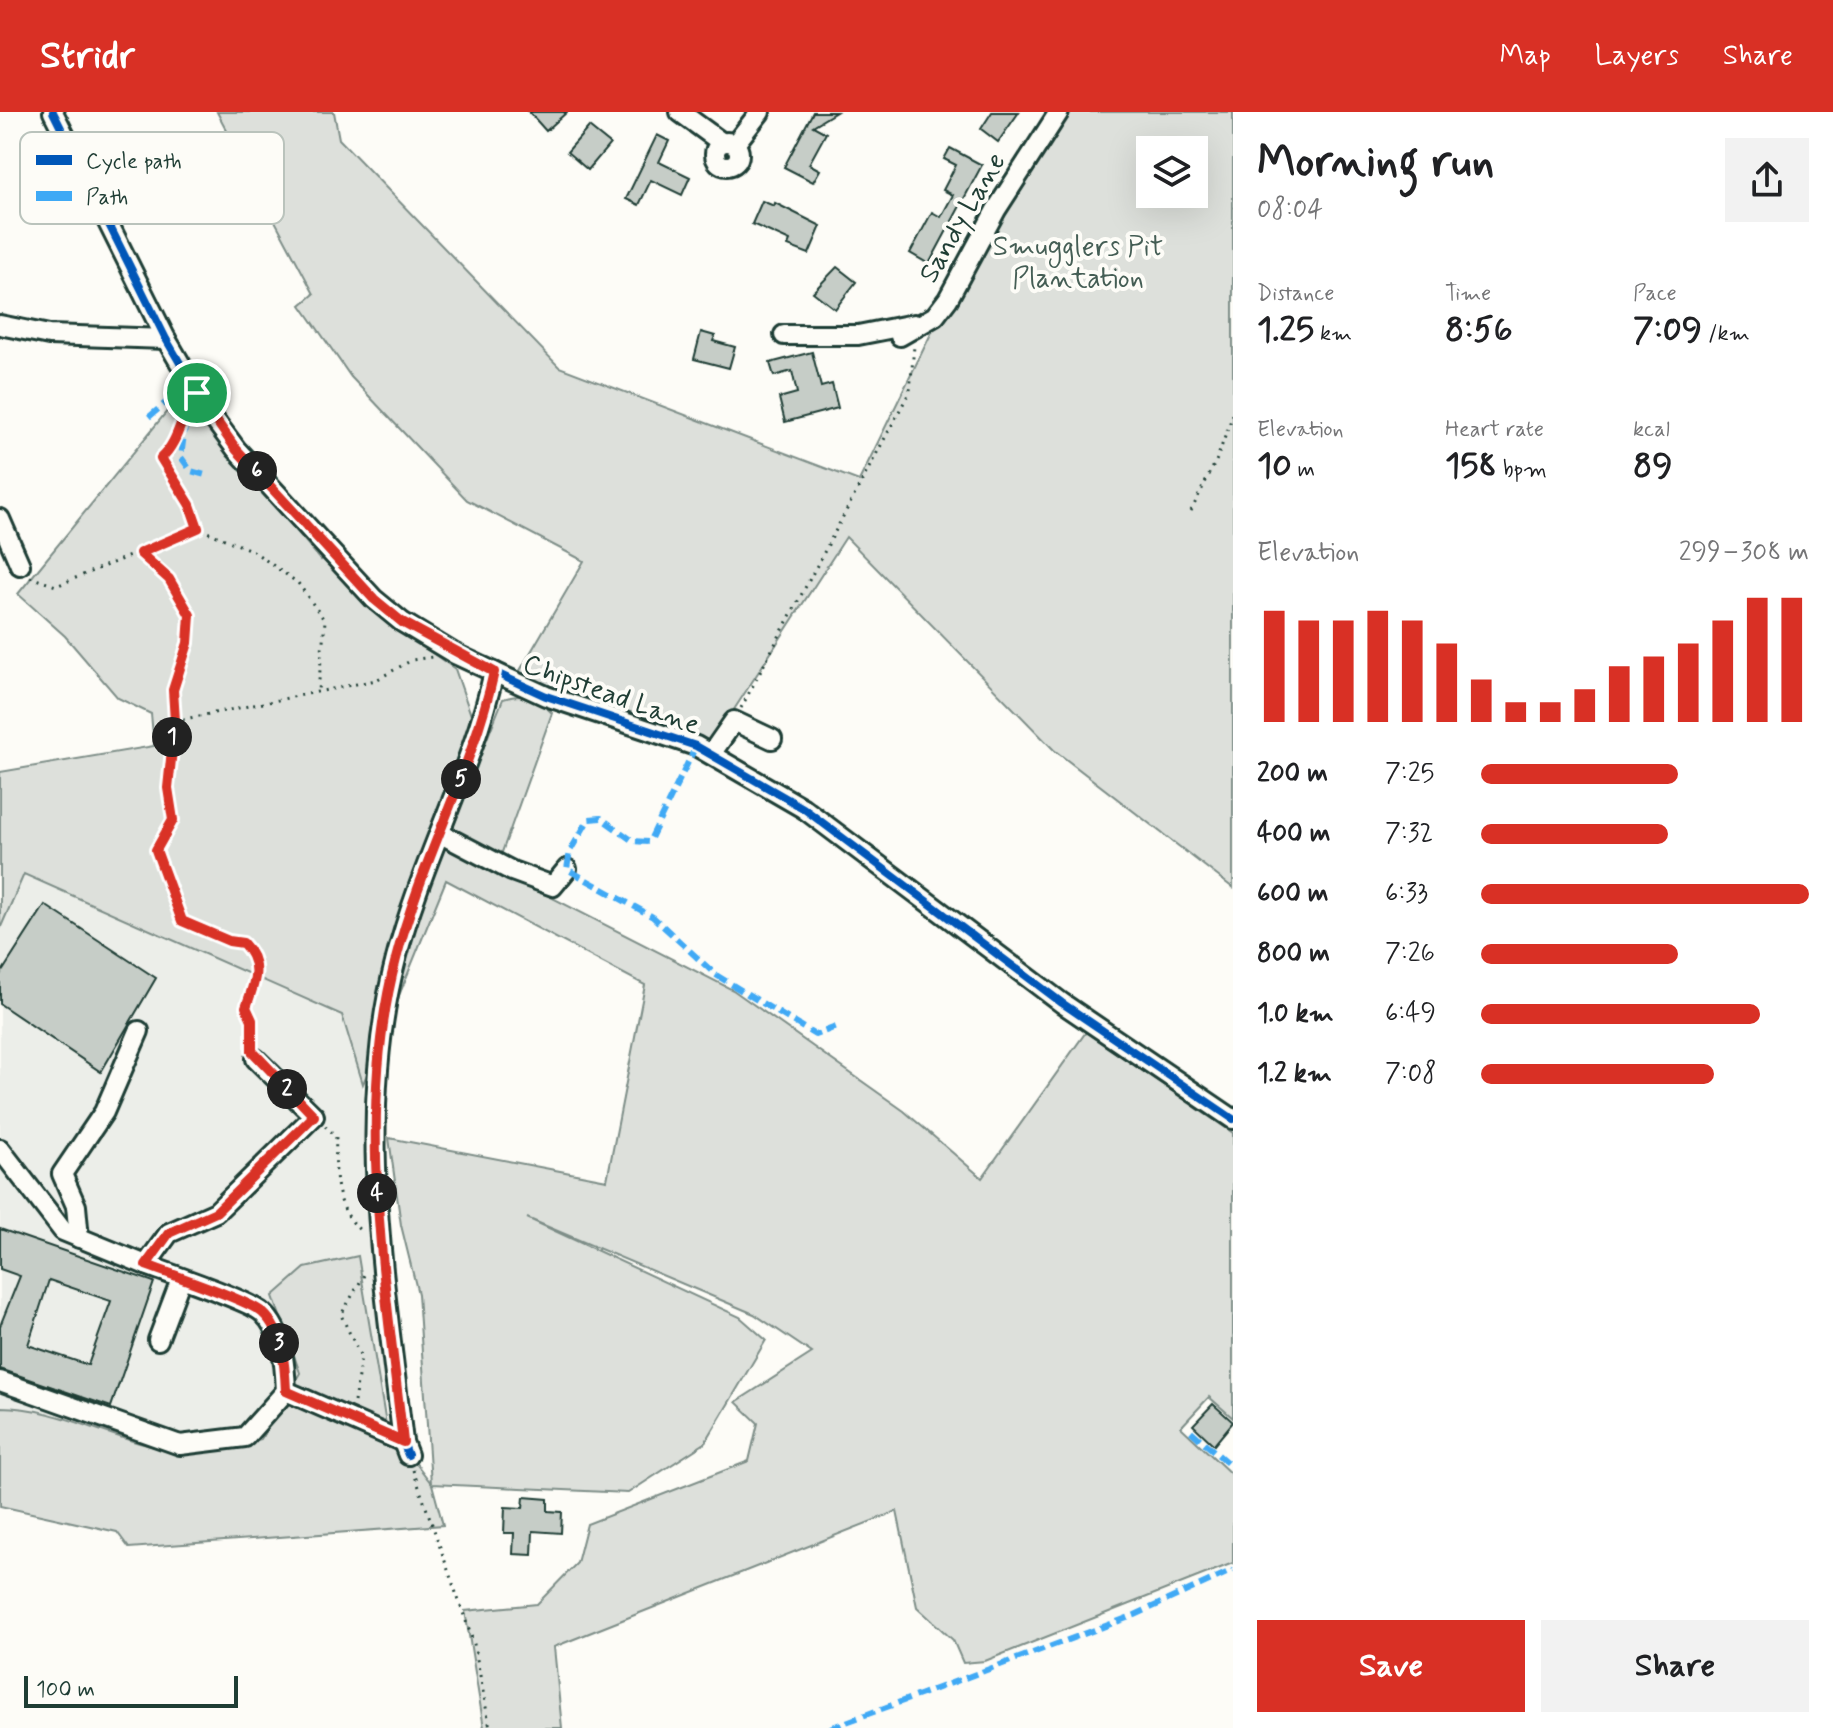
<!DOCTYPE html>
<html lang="en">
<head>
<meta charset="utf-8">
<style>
  body { margin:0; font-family:Mynerve,sans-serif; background:#f2f2f2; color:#202124; height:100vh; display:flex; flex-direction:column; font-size:30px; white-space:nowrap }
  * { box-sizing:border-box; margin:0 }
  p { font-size:26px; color:#757577 }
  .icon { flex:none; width:44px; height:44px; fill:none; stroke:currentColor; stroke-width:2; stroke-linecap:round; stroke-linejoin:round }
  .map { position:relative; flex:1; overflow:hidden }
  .side { display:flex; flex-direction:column; background:#fff; width:600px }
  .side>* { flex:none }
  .controls { position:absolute; left:1136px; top:24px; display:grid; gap:16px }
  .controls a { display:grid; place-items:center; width:72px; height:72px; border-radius:0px; background:#fff; box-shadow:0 8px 32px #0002; font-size:40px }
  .scale { position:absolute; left:24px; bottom:20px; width:214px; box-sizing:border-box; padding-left:8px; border:4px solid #1f3d34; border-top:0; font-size:22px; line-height:28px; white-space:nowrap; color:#1f3d34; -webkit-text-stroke:6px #fdfcf7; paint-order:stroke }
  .pin { position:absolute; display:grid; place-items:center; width:68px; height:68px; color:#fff; margin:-34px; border:4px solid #fff; border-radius:50%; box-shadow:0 2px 8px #0007 }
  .km { position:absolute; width:40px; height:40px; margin:-20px; border-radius:50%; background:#222; color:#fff; font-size:22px; line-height:40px; text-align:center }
  .round { display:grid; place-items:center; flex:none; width:84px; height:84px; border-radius:0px; background:#f2f2f2 }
  .head { display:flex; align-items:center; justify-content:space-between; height:136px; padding:0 24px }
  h1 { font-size:44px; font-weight:700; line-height:60px }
  .figures { display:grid; grid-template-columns:repeat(3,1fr); gap:12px; height:136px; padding:8px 24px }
  .figures div { display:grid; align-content:center }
  .figures b { font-size:34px; font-weight:700 }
  .figures small { font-size:22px; font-weight:400 }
  .figures p { font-size:22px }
  .chart { height:224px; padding:16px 24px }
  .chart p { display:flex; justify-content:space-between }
  .chart svg { width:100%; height:144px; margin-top:8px; stroke:#d93025; stroke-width:6 }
  .primary-button { display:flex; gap:16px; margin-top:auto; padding:16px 24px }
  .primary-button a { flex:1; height:92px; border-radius:0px; background:#d93025; color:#fff; font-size:32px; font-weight:700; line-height:92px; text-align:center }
  .primary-button a+a { background:#f2f2f2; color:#202124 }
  ul { padding:0 24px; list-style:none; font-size:26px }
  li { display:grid; grid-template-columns:128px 96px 1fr; align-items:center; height:60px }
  li i { height:20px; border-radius:10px; background:#d93025 }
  header { display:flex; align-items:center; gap:48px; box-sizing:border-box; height:112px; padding:0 40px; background:#d93025; color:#fff }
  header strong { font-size:38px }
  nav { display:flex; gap:44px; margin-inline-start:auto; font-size:28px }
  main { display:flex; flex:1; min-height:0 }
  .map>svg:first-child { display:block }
  .built { fill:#eceee9 }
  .green { fill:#dde0db; stroke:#7e8e88; stroke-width:2; fill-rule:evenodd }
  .building { fill:#c6cdc7; stroke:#1f3d34; stroke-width:2; fill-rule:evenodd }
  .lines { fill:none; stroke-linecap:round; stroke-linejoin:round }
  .minor-casing { stroke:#1f3d34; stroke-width:24 }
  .path { stroke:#1f3d34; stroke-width:3; stroke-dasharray:2 6; stroke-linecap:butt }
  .minor { stroke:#fdfcf7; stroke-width:18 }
  .quiet { stroke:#3fa9f5; stroke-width:6; stroke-dasharray:12 6; stroke-linecap:butt }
  .cycleway-casing { stroke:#fdfcf7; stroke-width:13 }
  .cycleway { stroke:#0057b8; stroke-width:8 }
  .route-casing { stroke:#fff; stroke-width:16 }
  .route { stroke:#d93025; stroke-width:10 }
  .labels { text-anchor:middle; stroke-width:8; stroke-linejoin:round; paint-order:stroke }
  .street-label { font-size:28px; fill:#1f3d34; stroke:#fdfcf7 }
  .park-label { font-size:28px; fill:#455e55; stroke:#fdfcf7 }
  .key { fill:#fdfcf7; stroke:#bac3bc; stroke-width:2 }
  .key-label { font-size:22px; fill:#1f3d34 }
</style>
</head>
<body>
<header>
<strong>Stridr</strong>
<nav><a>Map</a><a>Layers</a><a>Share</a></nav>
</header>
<main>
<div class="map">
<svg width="1233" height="1616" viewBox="0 0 1233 1616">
  <rect width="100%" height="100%" fill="#fdfcf7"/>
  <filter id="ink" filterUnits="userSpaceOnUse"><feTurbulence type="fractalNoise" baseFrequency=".0125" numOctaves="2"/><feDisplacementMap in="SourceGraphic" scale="16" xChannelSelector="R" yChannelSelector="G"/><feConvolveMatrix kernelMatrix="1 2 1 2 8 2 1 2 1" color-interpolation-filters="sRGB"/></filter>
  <g filter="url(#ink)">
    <polygon class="built" points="23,762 372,890 363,972 393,1414 0,1394 0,817"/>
    <g class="green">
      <path d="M217,0H334L339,27L559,255L859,369L948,187L1059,0H1233V776L1054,638L846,425L711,633L518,562L584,449L467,388L351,265L301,193L314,182ZM1150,38H1194V82H1150Z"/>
      <path d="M181,282L321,448L324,445L378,503L455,557L473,609L468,674L503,587C525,580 536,585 552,601L496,757L733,878L904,999L982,1066L1086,920L1233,1021V1306L1209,1285L1181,1315L1233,1364V1451L985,1549L963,1551L953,1528L917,1495L897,1399L554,1535L562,1616H484L465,1499L537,1492L577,1451L587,1412L749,1349L758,1311L736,1290L812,1241L754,1202L527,1106L740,1205L766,1228L705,1331L628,1381L432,1372L443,1413L129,1436L117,1420L0,1394V1295C55,1295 103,1324 156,1335C191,1343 228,1335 261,1327L300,1261L273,1184L305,1156L358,1144L386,1312L431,1371L418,1182L401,1113L389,1026L607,1068L645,873L446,768L363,972L342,903L24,762L0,817V660L154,634L151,602L118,586L65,524L18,482Z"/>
    </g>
    <g class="building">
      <polygon points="529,0 567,0 546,19"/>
      <polygon points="813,0 836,0 813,14 826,21 809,52 820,58 813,70 784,55"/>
      <polygon points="992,0 1019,0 998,30 981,17"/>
      <polygon points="589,15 610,32 588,58 567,40"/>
      <polygon points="657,23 669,29 659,50 690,65 682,83 651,68 639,93 626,87"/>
      <polygon points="950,36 982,53 929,152 910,141 932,100 941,105 953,83 943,78 956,53 944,47"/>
      <polygon points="762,89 774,94 775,91 821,114 809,142 788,134 790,129 752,112"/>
      <polygon points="837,155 856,170 835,197 813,180"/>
      <polygon points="701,220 715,224 713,229 735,235 729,256 694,247"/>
      <polygon points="812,240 821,275 832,272 838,296 785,310 779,286 797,281 792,259 774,264 770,251"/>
      <polygon points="45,793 156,866 101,960 0,892 0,863"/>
      <path d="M0,1117L154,1170L111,1295L0,1257V1214L20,1164L0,1157ZM49,1168L111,1189L88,1253L28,1233Z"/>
      <polygon points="1213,1292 1233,1310 1214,1333 1193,1313"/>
      <polygon points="524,1385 548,1387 548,1399 562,1400 561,1421 533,1419 532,1443 513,1442 514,1421 504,1421 505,1395 523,1396"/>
    </g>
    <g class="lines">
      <g class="minor-casing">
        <g id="minor">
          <polyline points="53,0 166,227 208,299 236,337 374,487 402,510 455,542 546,584 696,634 803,696 1062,891 1233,1007"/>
          <polyline points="680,0 721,30"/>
          <circle cx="727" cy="42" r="12"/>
          <polyline points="735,32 760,0"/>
          <polyline points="0,213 49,223 166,227"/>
          <polyline points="784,223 858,223 914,212"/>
          <polyline points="900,224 935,204 948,187 996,98 1059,0"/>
          <polyline points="0,407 20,453"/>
          <polyline points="711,642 734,609 772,627"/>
          <polyline points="441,722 512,759 553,774 567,757"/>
          <path d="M256,947L314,1004L216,1100L169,1121L146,1153C167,1161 251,1189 263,1201C283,1219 285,1254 286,1279L403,1330"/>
          <polyline points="0,1037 63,1119 146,1153"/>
          <polyline points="79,1126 76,1094 62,1062 104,1000 139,919"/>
          <polyline points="158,1228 181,1167"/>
          <polyline points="0,1269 180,1333 245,1325 286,1279"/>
          <path d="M408,1343L403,1330C385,1173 355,1003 396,847C421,749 472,659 494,560"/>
        </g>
      </g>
      <g class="path">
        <polyline points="187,293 173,335 161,346 190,393 198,416"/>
        <polyline points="1191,399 1217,347 1233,302"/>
        <polyline points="141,443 169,467 190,503 188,531 173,578 175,609"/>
        <polyline points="30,465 56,474 198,416 253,439 298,471 325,509 318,578"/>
        <polyline points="741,596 910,279 914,234"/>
        <path d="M252,934V908L246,895C255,870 263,852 243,831L229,829L182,809L156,738L173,708L168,676L175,609L376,568L412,548L432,545"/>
        <path d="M325,1014L336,1024C335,1061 333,1095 363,1121"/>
        <polyline points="354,1290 361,1245 341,1203 367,1158"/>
        <polyline points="413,1358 474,1532 490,1616"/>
      </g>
      <use href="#minor" class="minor"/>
      <g class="quiet">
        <polyline points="188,292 181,345 191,359 209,364"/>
        <polyline points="149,305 190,270"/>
        <polyline points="696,634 649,730 633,729 601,706 589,707 570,739 567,757 653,805 716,863 815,923 836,915"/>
        <polyline points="1191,1319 1233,1356"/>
        <polyline points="830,1616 1135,1503 1233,1458"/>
      </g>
      <g class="cycleway-casing">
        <g id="cycleway">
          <polyline points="53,0 166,227 208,299 236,337 374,487 402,510 455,542 546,584 696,634 803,696 1062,891 1233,1007"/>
          <path d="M408,1343L403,1330C385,1173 355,1003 396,847C421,749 472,659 494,560"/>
        </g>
      </g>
      <use href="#cycleway" class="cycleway"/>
    </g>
  </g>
  <g class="lines" filter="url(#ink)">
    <g class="route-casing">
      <path id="route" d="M197,281L236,337L374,487L402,510L494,560C472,659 421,749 396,847C355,1001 386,1175 403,1330L286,1279C285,1255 283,1219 263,1201C251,1189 167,1161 146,1153L169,1121L216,1100L314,1004L252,939V908L246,895C255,870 263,852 243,831L229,829L182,809L156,738L173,708L168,676L175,609L173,578L188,531L190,503L169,467L140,441L198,416L190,393L161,346C181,328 180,301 197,281Z"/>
    </g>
    <use href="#route" class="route"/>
  </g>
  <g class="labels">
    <g class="street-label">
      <text transform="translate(961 105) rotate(-60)" y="10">Sandy Lane</text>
      <text transform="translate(612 581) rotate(20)" y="10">Chipstead Lane</text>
    </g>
    <g class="park-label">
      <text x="1078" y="143">Smugglers Pit<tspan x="1078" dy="32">Plantation</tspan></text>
    </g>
  </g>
  <rect x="20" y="20" width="264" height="92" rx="12" class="key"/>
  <rect x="36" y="43" width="36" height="10" fill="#0057b8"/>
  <rect x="36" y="79" width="36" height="10" fill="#3fa9f5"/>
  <g class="key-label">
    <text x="86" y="56">Cycle path</text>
    <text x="86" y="92">Path</text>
  </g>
</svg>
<div class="controls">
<a><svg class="icon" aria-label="layers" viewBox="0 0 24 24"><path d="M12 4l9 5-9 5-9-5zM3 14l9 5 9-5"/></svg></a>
</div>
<div class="scale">100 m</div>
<div class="pin" style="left:197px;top:281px;background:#1e9e55"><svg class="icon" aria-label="arrive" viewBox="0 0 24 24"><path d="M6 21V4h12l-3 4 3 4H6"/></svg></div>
<b class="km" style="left:172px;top:625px">1</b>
<b class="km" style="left:287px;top:977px">2</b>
<b class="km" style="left:279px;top:1231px">3</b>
<b class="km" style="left:377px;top:1081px">4</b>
<b class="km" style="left:461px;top:667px">5</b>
<b class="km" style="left:257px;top:359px">6</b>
</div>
<section class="side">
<div class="head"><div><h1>Morning run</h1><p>08:04</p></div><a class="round"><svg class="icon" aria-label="share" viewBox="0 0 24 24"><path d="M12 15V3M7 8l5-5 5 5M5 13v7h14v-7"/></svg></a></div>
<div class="figures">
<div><p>Distance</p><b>1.25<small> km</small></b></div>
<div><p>Time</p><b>8:56</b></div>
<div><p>Pace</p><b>7:09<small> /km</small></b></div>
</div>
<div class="figures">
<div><p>Elevation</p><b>10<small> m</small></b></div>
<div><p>Heart rate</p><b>158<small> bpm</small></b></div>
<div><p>kcal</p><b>89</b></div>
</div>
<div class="chart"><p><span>Elevation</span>299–308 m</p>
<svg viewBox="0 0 160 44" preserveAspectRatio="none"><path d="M5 44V10M15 44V13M25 44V13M35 44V10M45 44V13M55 44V20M65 44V31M75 44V38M85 44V38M95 44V34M105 44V27M115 44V24M125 44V20M135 44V13M145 44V6M155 44V6"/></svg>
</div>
<ul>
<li><b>200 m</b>7:25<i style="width:60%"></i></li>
<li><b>400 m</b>7:32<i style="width:57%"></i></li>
<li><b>600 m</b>6:33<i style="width:100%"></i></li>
<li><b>800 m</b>7:26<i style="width:60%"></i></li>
<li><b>1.0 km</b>6:49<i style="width:85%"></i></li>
<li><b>1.2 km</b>7:08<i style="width:71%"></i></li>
</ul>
<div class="primary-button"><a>Save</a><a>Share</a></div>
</section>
</main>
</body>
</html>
